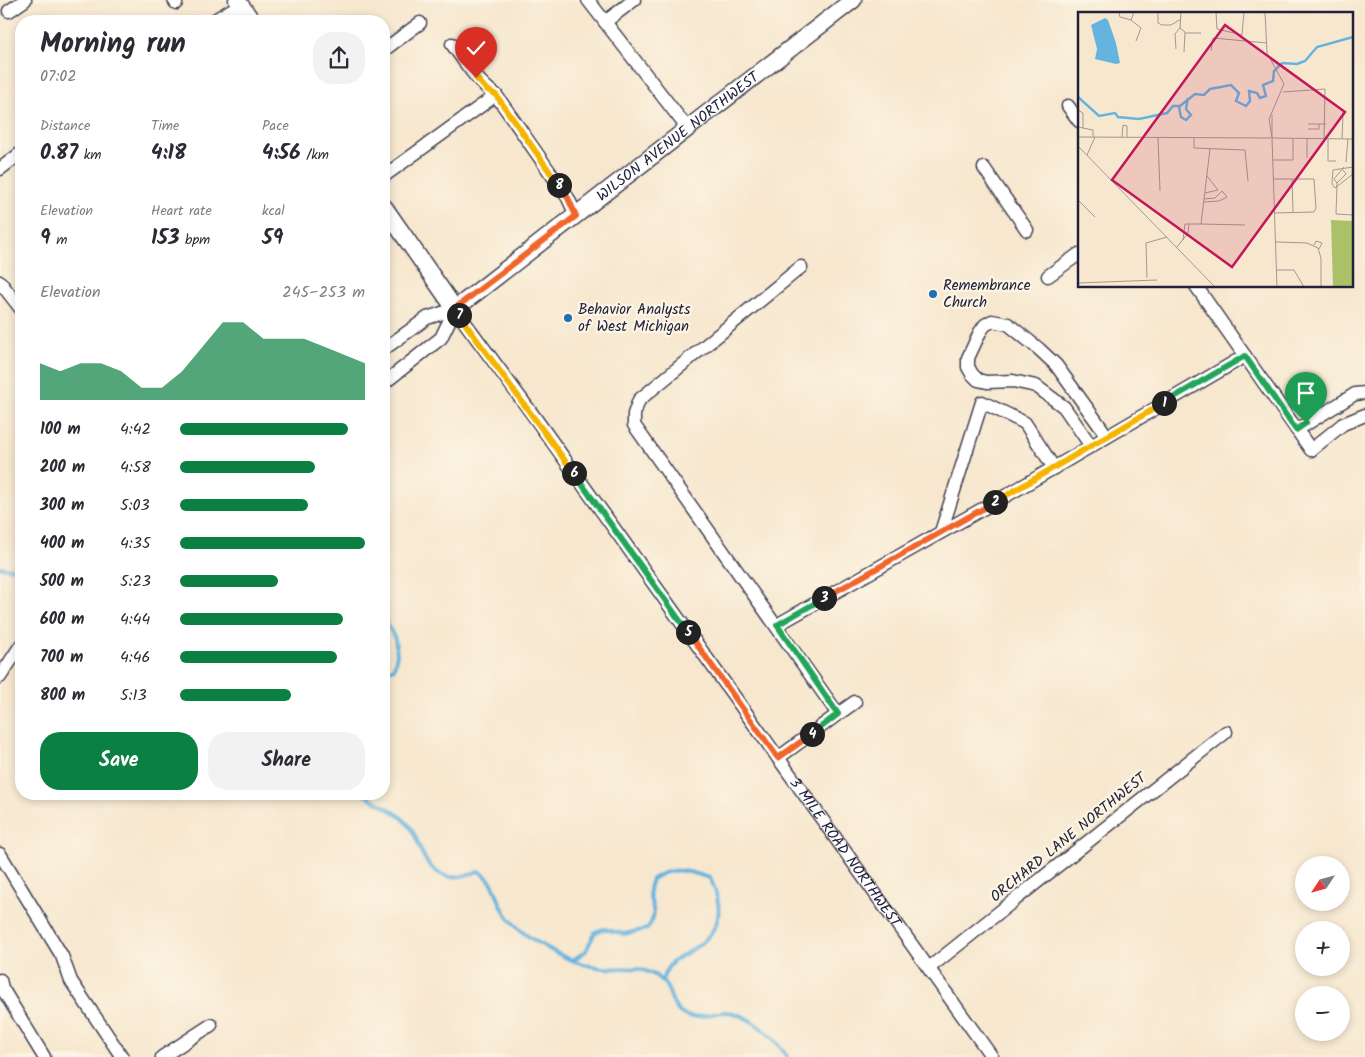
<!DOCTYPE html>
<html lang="en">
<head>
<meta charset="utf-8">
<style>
  body { margin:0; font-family:Kalam,sans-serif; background:#f2f2f3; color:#2b2b33; height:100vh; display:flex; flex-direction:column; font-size:19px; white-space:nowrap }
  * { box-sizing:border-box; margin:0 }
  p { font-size:16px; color:#7c7c81 }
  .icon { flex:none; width:28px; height:28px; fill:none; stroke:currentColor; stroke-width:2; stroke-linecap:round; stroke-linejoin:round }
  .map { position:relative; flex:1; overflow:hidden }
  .sheet { position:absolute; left:15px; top:15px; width:375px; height:785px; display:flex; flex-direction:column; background:#fff; border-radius:20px; box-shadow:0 2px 8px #0003 }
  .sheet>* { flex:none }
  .needle { width:32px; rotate:234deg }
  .controls { position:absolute; left:1295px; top:856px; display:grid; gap:10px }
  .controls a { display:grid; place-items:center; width:55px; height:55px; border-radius:50%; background:#fff; box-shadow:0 2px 8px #0003; font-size:25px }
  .pin { position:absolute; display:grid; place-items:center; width:42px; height:42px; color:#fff; margin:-51px -21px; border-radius:50% 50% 50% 0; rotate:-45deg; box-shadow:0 0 5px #0007 }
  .pin .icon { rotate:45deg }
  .km { position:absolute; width:25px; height:25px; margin:-12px; border-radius:50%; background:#222; color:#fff; font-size:14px; line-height:25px; text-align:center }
  .round { display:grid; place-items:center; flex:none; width:52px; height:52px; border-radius:20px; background:#f2f2f3 }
  .head { display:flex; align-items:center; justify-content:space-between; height:85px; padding:0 25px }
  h1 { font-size:28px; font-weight:600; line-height:38px }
  .figures { display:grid; grid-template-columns:repeat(3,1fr); gap:8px; height:85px; padding:5px 25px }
  .figures div { display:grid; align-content:center }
  .figures b { font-size:21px; font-weight:600 }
  .figures small { font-size:14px; font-weight:400 }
  .figures p { font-size:14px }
  .chart { height:140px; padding:10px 25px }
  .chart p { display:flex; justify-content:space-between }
  .chart svg { width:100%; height:90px; margin-top:5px; fill:#0b8043; opacity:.7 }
  .action { display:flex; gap:10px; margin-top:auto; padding:10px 25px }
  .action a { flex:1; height:58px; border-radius:20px; background:#0b8043; color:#fff; font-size:20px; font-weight:600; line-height:58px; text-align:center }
  .action a+a { background:#f2f2f3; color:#2b2b33 }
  ul { padding:0 25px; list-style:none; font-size:16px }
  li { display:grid; grid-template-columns:80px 60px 1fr; align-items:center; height:38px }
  li i { height:12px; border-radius:6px; background:#0b8043 }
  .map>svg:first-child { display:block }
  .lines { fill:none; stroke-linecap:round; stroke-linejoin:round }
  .stream { stroke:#65b4df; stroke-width:4 }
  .minor-casing { stroke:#424051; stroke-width:15 }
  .major-casing { stroke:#424051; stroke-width:19 }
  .minor { stroke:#fff; stroke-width:12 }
  .major { stroke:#fff; stroke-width:16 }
  .split-1-casing { stroke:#fff; stroke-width:10 }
  .split-2-casing { stroke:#fff; stroke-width:10 }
  .split-3-casing { stroke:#fff; stroke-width:10 }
  .split-4-casing { stroke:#fff; stroke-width:10 }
  .split-5-casing { stroke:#fff; stroke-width:10 }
  .split-6-casing { stroke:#fff; stroke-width:10 }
  .split-7-casing { stroke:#fff; stroke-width:10 }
  .split-8-casing { stroke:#fff; stroke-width:10 }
  .split-9-casing { stroke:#fff; stroke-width:10 }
  .split-1 { stroke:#22a559; stroke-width:6 }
  .split-2 { stroke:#f5b400; stroke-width:6 }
  .split-3 { stroke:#f0652b; stroke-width:6 }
  .split-4 { stroke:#22a559; stroke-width:6 }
  .split-5 { stroke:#f0652b; stroke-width:6 }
  .split-6 { stroke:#22a559; stroke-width:6 }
  .split-7 { stroke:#f5b400; stroke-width:6 }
  .split-8 { stroke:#f0652b; stroke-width:6 }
  .split-9 { stroke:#f5b400; stroke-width:6 }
  .poi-dot { fill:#1f6fb2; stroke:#fcf5e5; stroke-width:2 }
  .labels { text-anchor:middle; stroke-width:4.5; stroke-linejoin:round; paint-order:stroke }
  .street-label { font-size:15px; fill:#22223b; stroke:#fcf5e5 }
  .poi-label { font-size:15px; fill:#22223b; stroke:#fcf5e5; text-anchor:start }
  .inset-river { fill:none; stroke:#65b4df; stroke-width:2.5 }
  .inset-road { fill:none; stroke:#a29893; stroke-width:1 }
  .view { fill:#c2185b; fill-opacity:0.15; stroke:#c2185b; stroke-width:2.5 }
  .inset-edge { fill:none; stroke:#22223b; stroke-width:2.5 }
</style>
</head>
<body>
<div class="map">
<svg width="1365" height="1057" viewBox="0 0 1365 1057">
  <rect width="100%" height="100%" fill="#fcf5e5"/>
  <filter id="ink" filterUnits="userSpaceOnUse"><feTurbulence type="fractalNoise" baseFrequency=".02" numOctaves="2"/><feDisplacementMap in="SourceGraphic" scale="10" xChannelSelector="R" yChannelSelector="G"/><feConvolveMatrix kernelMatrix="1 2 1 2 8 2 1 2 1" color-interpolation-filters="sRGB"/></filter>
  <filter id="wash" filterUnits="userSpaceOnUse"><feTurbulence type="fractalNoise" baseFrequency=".0096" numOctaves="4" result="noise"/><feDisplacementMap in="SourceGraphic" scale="20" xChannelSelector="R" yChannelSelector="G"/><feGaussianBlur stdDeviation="1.12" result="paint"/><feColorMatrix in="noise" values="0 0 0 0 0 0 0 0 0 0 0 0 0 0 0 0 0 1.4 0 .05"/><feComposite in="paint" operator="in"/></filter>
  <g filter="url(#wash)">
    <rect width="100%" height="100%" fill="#f7e7ce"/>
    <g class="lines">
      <g class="stream">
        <polyline points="0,567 21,570"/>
        <polyline points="384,607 386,622 395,639 397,654 394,668 384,672"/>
        <path d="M363,794C377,802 402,814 410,827C417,837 419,849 425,859C439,881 456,880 479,871C495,882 494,888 501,905C509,923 527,937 544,946C562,957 583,966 604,968C623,970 638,964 656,976C658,978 662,981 664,983C673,994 671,1012 687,1016C699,1020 713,1012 725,1012C747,1012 777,1039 787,1057"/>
        <path d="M573,960L586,951L595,932L604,929L624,934L647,929C660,911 650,908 649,891C649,887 651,882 652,879C674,865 687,871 710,878C724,908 723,930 693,949C677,960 668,960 662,981"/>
      </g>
    </g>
  </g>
  <g filter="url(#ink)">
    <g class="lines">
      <g class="minor-casing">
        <g id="minor">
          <polyline points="174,0 176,3"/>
          <polyline points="588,0 688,129"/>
          <polyline points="9,11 25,0"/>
          <polyline points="213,21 240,5"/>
          <polyline points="605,22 634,0"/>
          <path d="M452,44C465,62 477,82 496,95"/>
          <polyline points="384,50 420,23"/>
          <polyline points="1068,106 1079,121"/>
          <polyline points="984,168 1027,230"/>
          <polyline points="0,169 21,153"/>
          <polyline points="384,176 496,95 568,198 576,215"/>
          <polyline points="1048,276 1079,254"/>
          <polyline points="0,282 21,309"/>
          <polyline points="1196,286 1245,356"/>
          <path id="s1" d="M455,309L533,415L992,1057"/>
          <polyline points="384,349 427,318 455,309"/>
          <polyline points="384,383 441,338 455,309"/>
          <polyline points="1297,430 1355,394 1365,393"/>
          <polyline points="1091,446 1064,407 1036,386 1013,381 987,382 978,380 972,374 968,367 968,358 980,332 985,325 992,321 1008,324 1039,349 1056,365 1107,436"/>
          <polyline points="941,532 982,402 1025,423 1054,468"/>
          <polyline points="777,625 1016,490 1245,356 1311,450 1343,424 1365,415"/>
          <polyline points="0,677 21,645"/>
          <polyline points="838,714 855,702"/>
          <polyline points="778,758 838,714 634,425 634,414 639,400 801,267"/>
          <polyline points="0,854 62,956 71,981 122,1057"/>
          <polyline points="929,968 1226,732"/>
          <polyline points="0,980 2,988 44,1057"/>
          <polyline points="162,1057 211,1025"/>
        </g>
      </g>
      <g class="major-casing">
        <g id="major">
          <polyline points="237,0 252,21"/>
          <path id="s2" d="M384,207L455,309L853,0"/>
        </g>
      </g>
      <use href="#minor" class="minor"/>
      <use href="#major" class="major"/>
    </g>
  </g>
  <g class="lines" filter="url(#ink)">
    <g class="split-1-casing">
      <polyline id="split-1" points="1164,403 1245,356 1296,430 1306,423"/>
    </g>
    <g class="split-2-casing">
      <polyline id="split-2" points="995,502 1164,403"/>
    </g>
    <g class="split-3-casing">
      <polyline id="split-3" points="824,598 995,502"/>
    </g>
    <g class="split-4-casing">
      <polyline id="split-4" points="812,734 838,714 777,625 824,598"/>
    </g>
    <g class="split-5-casing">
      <polyline id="split-5" points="688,632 778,758 812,734"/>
    </g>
    <g class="split-6-casing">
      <polyline id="split-6" points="574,473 688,632"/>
    </g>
    <g class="split-7-casing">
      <polyline id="split-7" points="459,315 574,473"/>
    </g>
    <g class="split-8-casing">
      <polyline id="split-8" points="459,315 454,309 576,216 568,198 559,185"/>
    </g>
    <g class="split-9-casing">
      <polyline id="split-9" points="476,78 486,89 496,95 559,185"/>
    </g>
    <use href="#split-1" class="split-1"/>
    <use href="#split-2" class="split-2"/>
    <use href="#split-3" class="split-3"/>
    <use href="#split-4" class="split-4"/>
    <use href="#split-5" class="split-5"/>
    <use href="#split-6" class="split-6"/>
    <use href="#split-7" class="split-7"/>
    <use href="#split-8" class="split-8"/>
    <use href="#split-9" class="split-9"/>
  </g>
  <g class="poi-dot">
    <circle cx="933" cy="294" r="5"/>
    <circle cx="568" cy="318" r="5"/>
  </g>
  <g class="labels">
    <g class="street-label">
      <text dy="5" stroke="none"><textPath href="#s2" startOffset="406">WILSON AVENUE NORTHWEST</textPath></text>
      <text transform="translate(1068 837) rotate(-39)" y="5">ORCHARD LANE NORTHWEST</text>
      <text dy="5" stroke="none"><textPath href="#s1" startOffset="669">3 MILE ROAD NORTHWEST</textPath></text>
    </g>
    <g class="poi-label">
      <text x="943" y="290">Remembrance<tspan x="943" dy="17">Church</tspan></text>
      <text x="578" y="314">Behavior Analysts<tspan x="578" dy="17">of West Michigan</tspan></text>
    </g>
  </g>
  <g transform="translate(1078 12)">
    <rect width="275" height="275" fill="#f7e7ce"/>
    <path d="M253,208L275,209V275H255Z" fill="#aac167"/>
    <path d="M27,6L30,8L38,31L42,51L38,52L17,47L19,37L13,13Z" fill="#65b4df"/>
    <path class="inset-river" d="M0,85L21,104L37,101L40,105L61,107L89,101L95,94H102L117,82L126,83L132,77L153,73L161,81L158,89L168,94L172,89L171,79L179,81L182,86L188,84L185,73L195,69L196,59L204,51L219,52L227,49L239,35L275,25M101,95L103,105L108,108L113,103L108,97L110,86"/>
    <path class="inset-road" d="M41,0L42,5L53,8L56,0M80,0V11L84,13H93L103,7M138,0L139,17L164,23L166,0M187,0L189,41L206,72L191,107L194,126M53,8L63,16L58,29M102,16L107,20L106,40M102,16L103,0M107,21H123M98,37L97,22L102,16M133,39L135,26L189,31M205,80L247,77L246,127M0,98L5,101V116M230,112H248M0,115L15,118V125M230,117H241V112M0,125L193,126M44,125L45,113L49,114V125M80,126L82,179M116,126V136L167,138L170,169M194,126V103M229,127V146M250,127V149H258M264,127L265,100M0,134L137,275M9,143L17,125M195,148H215V127M268,150L270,127M266,155L256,167L259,171L258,202L275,203M195,167H236L238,196L236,200L197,201M214,167L215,200M259,171L268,162L265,158M257,176L254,172L255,158L275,155M257,176L275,162M127,181L140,178L129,164M0,188L17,205M126,190L141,189L149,185L144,179L137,186L126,187M111,212H123L132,137M123,212L167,213M105,228L107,212H111M198,230L229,231L240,236L243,246V275M236,233L238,229L244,231L241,237M99,235L110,221L111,212M198,258H216L226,275M69,266L68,231L89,225M0,271L79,268M199,275L194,126L275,127"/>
    <path class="view" d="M147,13L267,100L154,255L34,168Z"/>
    <rect width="275" height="275" class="inset-edge"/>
  </g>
</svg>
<div class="controls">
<a><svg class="needle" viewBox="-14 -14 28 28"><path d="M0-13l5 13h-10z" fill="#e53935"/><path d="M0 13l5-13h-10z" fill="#7c7c81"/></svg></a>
<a>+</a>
<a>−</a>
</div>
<div class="pin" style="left:1306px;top:423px;background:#1e9e55"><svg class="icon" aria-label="arrive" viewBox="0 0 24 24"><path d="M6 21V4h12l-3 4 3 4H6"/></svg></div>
<div class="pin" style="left:476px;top:78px;background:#d93025"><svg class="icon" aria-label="check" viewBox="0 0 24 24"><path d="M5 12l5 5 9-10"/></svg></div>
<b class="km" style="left:1164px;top:403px">1</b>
<b class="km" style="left:995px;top:502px">2</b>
<b class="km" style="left:824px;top:598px">3</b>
<b class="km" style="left:812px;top:734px">4</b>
<b class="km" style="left:688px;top:632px">5</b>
<b class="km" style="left:574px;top:473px">6</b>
<b class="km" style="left:459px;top:315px">7</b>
<b class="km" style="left:559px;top:185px">8</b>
<section class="sheet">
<div class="head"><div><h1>Morning run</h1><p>07:02</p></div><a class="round"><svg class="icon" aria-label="share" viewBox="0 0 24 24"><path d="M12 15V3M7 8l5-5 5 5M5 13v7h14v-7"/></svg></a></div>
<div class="figures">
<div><p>Distance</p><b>0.87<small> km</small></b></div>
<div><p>Time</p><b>4:18</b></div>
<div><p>Pace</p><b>4:56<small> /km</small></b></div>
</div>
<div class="figures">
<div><p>Elevation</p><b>9<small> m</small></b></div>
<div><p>Heart rate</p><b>153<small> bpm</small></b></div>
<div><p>kcal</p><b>59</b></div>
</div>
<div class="chart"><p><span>Elevation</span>245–253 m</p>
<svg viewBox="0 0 160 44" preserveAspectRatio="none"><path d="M0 44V26L10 30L20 26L30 26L40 30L50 38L60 38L70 30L80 18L90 6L100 6L110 14L120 14L130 14L140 18L150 22L160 26V44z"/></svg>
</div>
<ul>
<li><b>100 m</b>4:42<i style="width:91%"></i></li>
<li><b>200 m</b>4:58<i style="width:73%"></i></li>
<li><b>300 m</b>5:03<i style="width:69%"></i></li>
<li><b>400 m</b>4:35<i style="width:100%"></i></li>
<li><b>500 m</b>5:23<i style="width:53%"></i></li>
<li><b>600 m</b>4:44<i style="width:88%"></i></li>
<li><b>700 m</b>4:46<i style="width:85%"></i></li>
<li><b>800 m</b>5:13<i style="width:60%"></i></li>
</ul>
<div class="action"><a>Save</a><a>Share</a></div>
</section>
</div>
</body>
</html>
